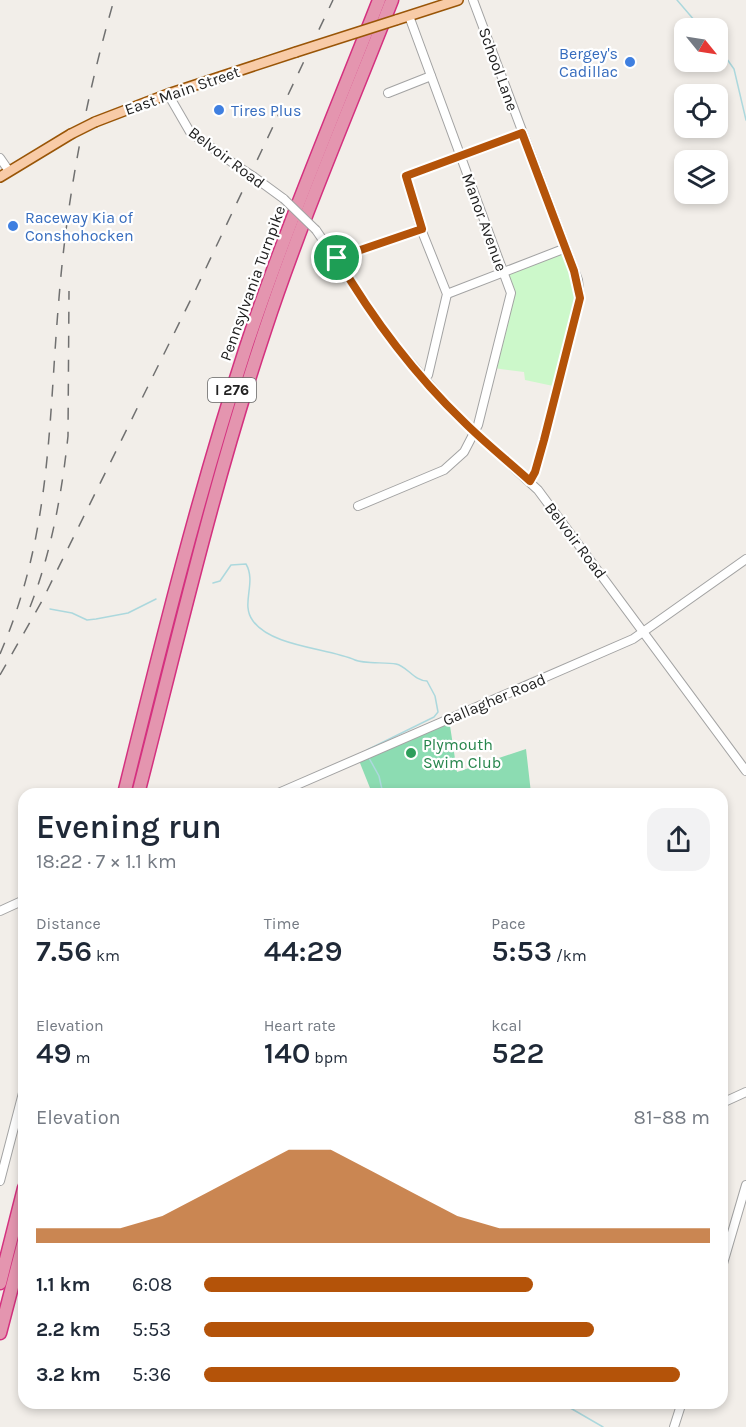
<!DOCTYPE html>
<html lang="en">
<head>
<meta charset="utf-8">
<style>
  body { margin:0; font-family:Karla,sans-serif; background:#f2f2f3; color:#1f2937; height:100vh; display:flex; flex-direction:column; font-size:22px; white-space:nowrap }
  * { box-sizing:border-box; margin:0 }
  p { font-size:20px; color:#747a83 }
  .icon { flex:none; width:33px; height:33px; fill:none; stroke:currentColor; stroke-width:2; stroke-linecap:round; stroke-linejoin:round }
  .map { position:relative; flex:1; overflow:hidden }
  .side { position:absolute; left:18px; top:788px; width:710px; height:621px; display:flex; flex-direction:column; background:#fff; border-radius:18px; box-shadow:0 3px 9px #0003 }
  .side>* { flex:none }
  .needle { width:39px; rotate:120deg }
  .buttons { position:absolute; left:674px; top:18px; display:grid; gap:12px }
  .buttons a { display:grid; place-items:center; width:54px; height:54px; border-radius:12px; background:#fff; box-shadow:0 3px 9px #0003; font-size:30px }
  .pin { position:absolute; display:grid; place-items:center; width:51px; height:51px; color:#fff; margin:-26px; border:3px solid #fff; border-radius:50%; box-shadow:0 2px 6px #0007 }
  .round { display:grid; place-items:center; flex:none; width:63px; height:63px; border-radius:18px; background:#f2f2f3 }
  .head { display:flex; align-items:center; justify-content:space-between; height:102px; padding:0 18px }
  h1 { font-size:33px; font-weight:600; line-height:45px }
  .figures { display:grid; grid-template-columns:repeat(3,1fr); gap:9px; height:102px; padding:6px 18px }
  .figures div { display:grid; align-content:center }
  .figures b { font-size:30px; font-weight:600 }
  .figures small { font-size:16px; font-weight:400 }
  .figures p { font-size:16px }
  .chart { height:168px; padding:12px 18px }
  .chart p { display:flex; justify-content:space-between }
  .chart svg { width:100%; height:108px; margin-top:6px; fill:#b45309; opacity:.7 }
  ul { padding:0 18px; list-style:none; font-size:20px }
  li { display:grid; grid-template-columns:96px 72px 1fr; align-items:center; height:45px }
  li i { height:15px; border-radius:8px; background:#b45309 }
  .map>svg:first-child { display:block }
  .park { fill:#ccf8ca }
  .pitch { fill:#8cdcb2 }
  .lines { fill:none; stroke-linecap:round; stroke-linejoin:round }
  .stream { stroke:#acd8dd; stroke-width:1.5 }
  .minor-casing { stroke:#a3a3a3; stroke-width:10 }
  .major-casing { stroke:#995507; stroke-width:12 }
  .highway-casing { stroke:#d4317f; stroke-width:15 }
  .minor { stroke:#fff; stroke-width:8 }
  .major { stroke:#f8cba7; stroke-width:9 }
  .highway { stroke:#e495af; stroke-width:12 }
  .rail { stroke:#707070; stroke-width:1.5; stroke-dasharray:12 12; stroke-linecap:butt }
  .minor-bridge-casing { stroke:#a3a3a3; stroke-width:10; stroke-linecap:butt }
  .major-bridge-casing { stroke:#995507; stroke-width:12; stroke-linecap:butt }
  .minor-bridge { stroke:#fff; stroke-width:8 }
  .major-bridge { stroke:#f8cba7; stroke-width:9 }
  .route-casing { stroke:#fff; stroke-width:12 }
  .route { stroke:#b45309; stroke-width:8 }
  .shop-dot { fill:#3f7fe0; stroke:#fff; stroke-width:2 }
  .leisure-dot { fill:#2e9e5b; stroke:#fff; stroke-width:2 }
  .labels { text-anchor:middle; stroke-width:4.5; stroke-linejoin:round; paint-order:stroke }
  .shield { fill:#fff; stroke:#646464; stroke-width:1.5 }
  .shield-label { font-size:15px; font-weight:bold; fill:#222 }
  .shop-label { font-size:16px; fill:#366cbe; stroke:#fff; text-anchor:start }
  .street-label { font-size:16px; fill:#222; stroke:#fff }
  .leisure-label { font-size:16px; fill:#27864d; stroke:#fff; text-anchor:start }
</style>
</head>
<body>
<div class="map">
<svg width="746" height="1427" viewBox="0 0 746 1427">
  <rect width="100%" height="100%" fill="#f2eee9"/>
  <polygon class="park" points="566,248 580,298 558,387 525,380 524,372 493,368 511,293 503,272"/>
  <polygon class="pitch" points="449,719 457,772 526,749 531,793 372,793 358,758"/>
  <g class="lines">
    <g class="stream">
      <polyline points="677,0 701,28"/>
      <polyline points="717,45 734,69 746,120"/>
      <path d="M213,583L220,581L231,565L246,564C257,583 240,604 253,621C272,647 328,648 355,660C363,664 386,662 396,664C407,666 414,681 427,681L435,696L438,712L434,717L367,750"/>
      <polyline points="50,609 72,613 87,620 96,619 128,613 156,599"/>
      <polyline points="369,758 379,776 383,794"/>
      <polyline points="560,1402 603,1427"/>
    </g>
    <g class="minor-casing">
      <g id="minor">
        <polyline points="473,0 578,280 580,298 544,440 535,472 529,481"/>
        <polyline points="388,93 431,76"/>
        <polyline points="168,94 190,132 237,166"/>
        <polyline points="0,158 9,171"/>
        <polyline points="254,177 284,199"/>
        <polyline points="316,230 391,340 454,413 538,490 746,771"/>
        <polyline points="337,258 421,229"/>
        <polyline points="447,294 566,248"/>
        <polyline points="424,378 428,375 447,294 421,229 406,176 522,133"/>
        <polyline points="358,506 444,470 464,452 478,425 511,293 409,16"/>
        <polyline points="276,794 633,639 746,559"/>
        <polyline points="0,911 24,900"/>
        <polyline points="722,1103 746,1092"/>
        <polyline points="0,1181 24,1089"/>
        <polyline points="722,1267 746,1185"/>
        <polyline points="674,1427 682,1402"/>
      </g>
    </g>
    <g class="major-casing">
      <g id="major">
        <polyline points="396,20 458,0"/>
        <polyline points="95,122 168,94 296,52"/>
        <polyline points="0,177 71,134"/>
      </g>
    </g>
    <g class="highway-casing">
      <g id="highway">
        <path d="M124,794C161,644 198,494 246,347C285,230 334,115 379,0"/>
        <path d="M138,794C178,639 214,482 265,330C302,218 349,110 392,0"/>
        <polyline points="0,1283 24,1188"/>
        <polyline points="0,1333 24,1241"/>
      </g>
    </g>
    <use href="#minor" class="minor"/>
    <use href="#major" class="major"/>
    <use href="#highway" class="highway"/>
    <g class="rail">
      <path d="M30,607C51,554 62,493 68,436L69,291"/>
      <path d="M0,654C52,533 48,425 59,298C67,197 86,97 114,0"/>
      <polyline points="0,675 42,601 196,289 333,0"/>
    </g>
    <g class="minor-bridge-casing">
      <g id="minor-bridge">
        <polyline points="237,166 254,177"/>
        <polyline points="284,199 316,230"/>
      </g>
    </g>
    <g class="major-bridge-casing">
      <g id="major-bridge">
        <polyline points="296,52 396,20"/>
        <polyline points="71,134 95,122"/>
      </g>
    </g>
    <use href="#minor-bridge" class="minor-bridge"/>
    <use href="#major-bridge" class="major-bridge"/>
  </g>
  <g class="lines">
    <g class="route-casing">
      <path id="route" d="M522,133L574,271L580,298L544,440L535,472L530,481C508,461 485,443 464,422C414,374 372,318 337,258L422,229L406,176Z"/>
    </g>
    <use href="#route" class="route"/>
  </g>
  <g class="shop-dot">
    <circle cx="630" cy="62" r="6"/>
    <circle cx="219" cy="110" r="6"/>
    <circle cx="13" cy="226" r="6"/>
  </g>
  <circle class="leisure-dot" cx="411" cy="753" r="6"/>
  <g class="labels">
    <rect class="shield" x="208" y="378" width="48" height="24" rx="4.5"/>
    <g class="shield-label">
      <text x="232" y="395">I 276</text>
    </g>
    <g class="shop-label">
      <text x="618" y="59" text-anchor="end">Bergey's<tspan x="618" dy="18">Cadillac</tspan></text>
      <text x="231" y="116">Tires Plus</text>
      <text x="25" y="223">Raceway Kia of<tspan x="25" dy="18">Conshohocken</tspan></text>
    </g>
    <g class="street-label">
      <text transform="translate(499 69) rotate(70)" y="6">School Lane</text>
      <text transform="translate(182 90) rotate(-19)" y="6">East Main Street</text>
      <text transform="translate(227 157) rotate(37)" y="6">Belvoir Road</text>
      <text transform="translate(485 222) rotate(70)" y="6">Manor Avenue</text>
      <text transform="translate(252 283) rotate(-70)" y="6">Pennsylvania Turnpike</text>
      <text transform="translate(576 540) rotate(53)" y="6">Belvoir Road</text>
      <text transform="translate(494 699) rotate(-23)" y="6">Gallagher Road</text>
    </g>
    <g class="leisure-label">
      <text x="423" y="750">Plymouth<tspan x="423" dy="18">Swim Club</tspan></text>
    </g>
  </g>
</svg>
<div class="buttons">
<a><svg class="needle" viewBox="-14 -14 28 28"><path d="M0-13l5 13h-10z" fill="#e53935"/><path d="M0 13l5-13h-10z" fill="#747a83"/></svg></a>
<a><svg class="icon" aria-label="locate" viewBox="0 0 24 24"><circle cx="12" cy="12" r="6"/><path d="M12 2v4M12 18v4M2 12h4M18 12h4"/></svg></a>
<a><svg class="icon" aria-label="layers" viewBox="0 0 24 24"><path d="M12 4l9 5-9 5-9-5zM3 14l9 5 9-5"/></svg></a>
</div>
<div class="pin" style="left:337px;top:258px;background:#1e9e55"><svg class="icon" aria-label="arrive" viewBox="0 0 24 24"><path d="M6 21V4h12l-3 4 3 4H6"/></svg></div>
<section class="side">
<div class="head"><div><h1>Evening run</h1><p>18:22 · 7 × 1.1 km</p></div><a class="round"><svg class="icon" aria-label="share" viewBox="0 0 24 24"><path d="M12 15V3M7 8l5-5 5 5M5 13v7h14v-7"/></svg></a></div>
<div class="figures">
<div><p>Distance</p><b>7.56<small> km</small></b></div>
<div><p>Time</p><b>44:29</b></div>
<div><p>Pace</p><b>5:53<small> /km</small></b></div>
</div>
<div class="figures">
<div><p>Elevation</p><b>49<small> m</small></b></div>
<div><p>Heart rate</p><b>140<small> bpm</small></b></div>
<div><p>kcal</p><b>522</b></div>
</div>
<div class="chart"><p><span>Elevation</span>81–88 m</p>
<svg viewBox="0 0 160 44" preserveAspectRatio="none"><path d="M0 44V38L10 38L20 38L30 33L40 24L50 15L60 6L70 6L80 15L90 24L100 33L110 38L120 38L130 38L140 38L150 38L160 38V44z"/></svg>
</div>
<ul>
<li><b>1.1 km</b>6:08<i style="width:65%"></i></li>
<li><b>2.2 km</b>5:53<i style="width:77%"></i></li>
<li><b>3.2 km</b>5:36<i style="width:94%"></i></li>
</ul>
</section>
</div>
</body>
</html>
